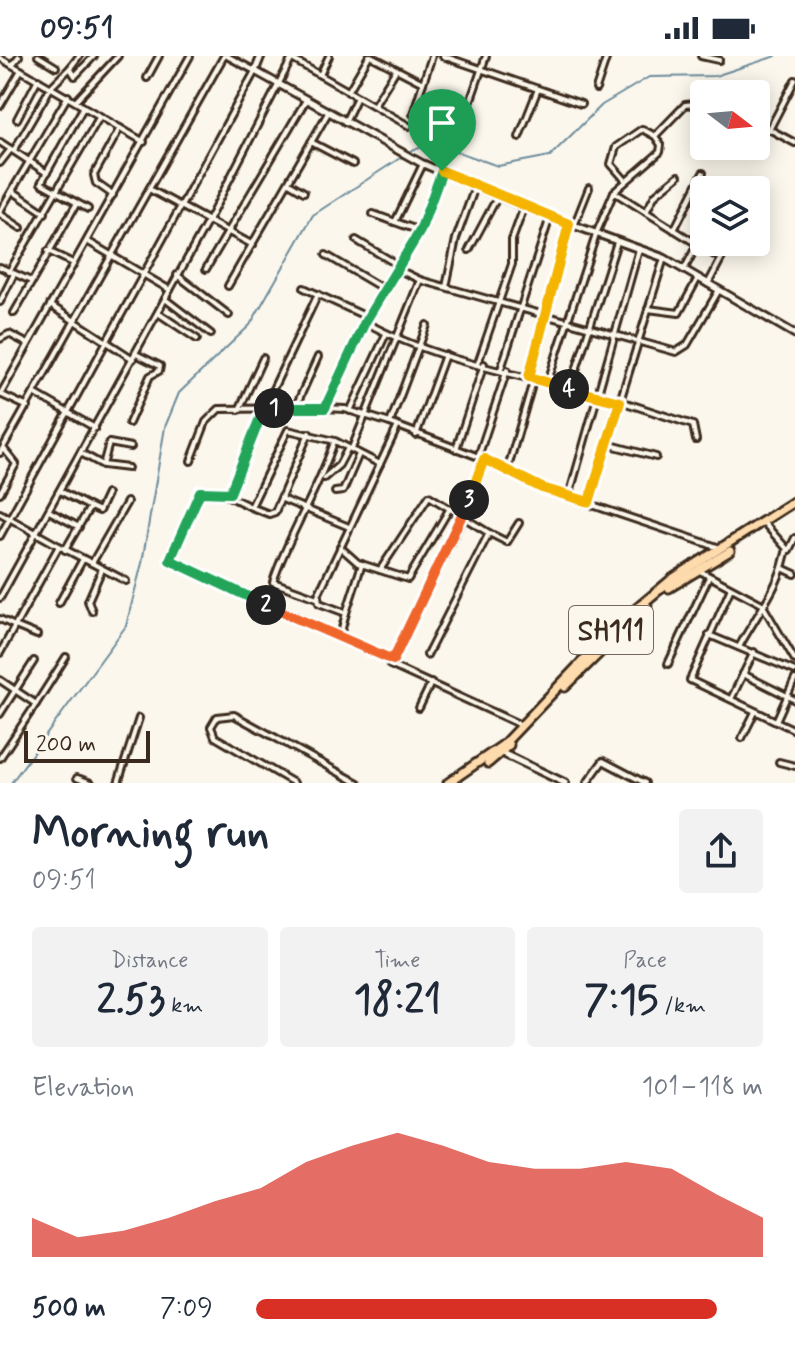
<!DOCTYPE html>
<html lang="en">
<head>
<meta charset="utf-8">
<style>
  body { margin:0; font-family:Mynerve,sans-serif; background:#f2f2f3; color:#1f2937; height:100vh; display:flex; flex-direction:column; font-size:30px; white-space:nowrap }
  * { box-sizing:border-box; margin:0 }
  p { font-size:26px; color:#747a83 }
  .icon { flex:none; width:44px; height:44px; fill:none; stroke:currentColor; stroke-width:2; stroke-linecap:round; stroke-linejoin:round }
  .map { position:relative; height:727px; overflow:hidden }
  .sheet { display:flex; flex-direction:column; background:#fff; flex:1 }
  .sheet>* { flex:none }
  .needle { width:52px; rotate:106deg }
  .tools { position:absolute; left:690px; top:24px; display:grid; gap:16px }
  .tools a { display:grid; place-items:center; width:80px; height:80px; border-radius:8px; background:#fff; box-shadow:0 4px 20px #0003; font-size:40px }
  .scale { position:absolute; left:24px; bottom:20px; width:126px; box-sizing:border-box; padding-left:8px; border:4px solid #3b2a1e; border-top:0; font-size:22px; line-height:28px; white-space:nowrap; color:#3b2a1e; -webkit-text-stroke:6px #fbf7ec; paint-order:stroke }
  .pin { position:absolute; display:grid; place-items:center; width:68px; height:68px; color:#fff; margin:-82px -34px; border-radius:50% 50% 50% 0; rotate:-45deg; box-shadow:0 0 8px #0007 }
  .pin .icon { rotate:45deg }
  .km { position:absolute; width:40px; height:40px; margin:-20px; border-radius:50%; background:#222; color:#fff; font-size:22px; line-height:40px; text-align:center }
  .round { display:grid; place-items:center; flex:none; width:84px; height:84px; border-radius:8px; background:#f2f2f3 }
  .head { display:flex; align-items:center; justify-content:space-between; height:136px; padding:0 32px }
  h1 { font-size:44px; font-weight:700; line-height:60px }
  .stats { display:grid; grid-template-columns:repeat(3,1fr); gap:12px; height:136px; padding:8px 32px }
  .stats div { display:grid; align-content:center; border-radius:8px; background:#f2f2f3; text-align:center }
  .stats b { font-size:40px; font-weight:700 }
  .stats small { font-size:22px; font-weight:400 }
  .stats p { font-size:22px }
  .chart { height:224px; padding:16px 32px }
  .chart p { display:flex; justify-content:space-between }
  .chart svg { width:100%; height:144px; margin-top:8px; fill:#d93025; opacity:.7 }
  ul { padding:0 32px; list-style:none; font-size:26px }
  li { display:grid; grid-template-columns:128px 96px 1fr; align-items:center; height:60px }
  li i { height:20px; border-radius:10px; background:#d93025 }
  .status { display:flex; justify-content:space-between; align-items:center; height:56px; padding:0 40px; background:#fff; direction:ltr }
  .status svg { height:22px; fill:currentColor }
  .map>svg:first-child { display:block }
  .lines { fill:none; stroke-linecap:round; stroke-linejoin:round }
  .stream { stroke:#6d8c9c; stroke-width:2 }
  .minor-casing { stroke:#3b2a1e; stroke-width:10 }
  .tertiary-casing { stroke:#3b2a1e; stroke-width:11 }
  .primary-casing { stroke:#3b2a1e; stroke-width:13 }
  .minor { stroke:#fbf7ec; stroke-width:4 }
  .tertiary { stroke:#fbf7ec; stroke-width:5 }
  .primary { stroke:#fedbac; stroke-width:7 }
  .split-1-casing { stroke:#fff; stroke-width:16 }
  .split-2-casing { stroke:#fff; stroke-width:16 }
  .split-3-casing { stroke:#fff; stroke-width:16 }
  .split-4-casing { stroke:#fff; stroke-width:16 }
  .split-5-casing { stroke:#fff; stroke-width:16 }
  .split-1 { stroke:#22a559; stroke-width:10 }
  .split-2 { stroke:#22a559; stroke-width:10 }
  .split-3 { stroke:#f0652b; stroke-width:10 }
  .split-4 { stroke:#f5b400; stroke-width:10 }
  .split-5 { stroke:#f5b400; stroke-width:10 }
  .labels { text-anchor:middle; stroke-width:6; stroke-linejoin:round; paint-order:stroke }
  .shield { fill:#fbf7ec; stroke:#75685c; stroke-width:2 }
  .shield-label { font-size:28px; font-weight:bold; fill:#3b2a1e }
</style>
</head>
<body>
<div class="status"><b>09:51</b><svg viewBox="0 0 49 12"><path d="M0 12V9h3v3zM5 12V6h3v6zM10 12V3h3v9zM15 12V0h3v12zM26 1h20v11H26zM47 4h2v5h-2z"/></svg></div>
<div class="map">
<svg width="795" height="727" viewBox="0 0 795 727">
  <rect width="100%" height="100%" fill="#fbf7ec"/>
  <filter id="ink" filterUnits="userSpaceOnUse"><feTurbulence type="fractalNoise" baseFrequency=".0125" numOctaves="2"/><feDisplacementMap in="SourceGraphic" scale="16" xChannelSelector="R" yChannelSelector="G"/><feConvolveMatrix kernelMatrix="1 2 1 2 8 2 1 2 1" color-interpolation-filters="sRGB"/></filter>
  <g filter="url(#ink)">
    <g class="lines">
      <g class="stream">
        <polyline points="408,96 433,87 498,110 550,100 602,49 649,21 715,20 776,0"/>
        <polyline points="11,727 126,570 142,507 165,371 179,337 250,269 313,159 403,100"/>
      </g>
      <g class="minor-casing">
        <g id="minor">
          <polyline points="38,0 56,11"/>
          <polyline points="371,0 423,27 432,0"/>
          <polyline points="443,0 581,48"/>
          <polyline points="701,0 719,4"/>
          <polyline points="0,2 144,86"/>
          <polyline points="292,3 409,70"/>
          <polyline points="12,9 19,0"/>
          <polyline points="70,12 79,0"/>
          <polyline points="320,19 329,0"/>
          <polyline points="147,22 159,0"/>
          <polyline points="596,33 607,0"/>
          <polyline points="348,36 369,0"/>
          <polyline points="76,45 118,0"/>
          <polyline points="374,49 396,14"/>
          <polyline points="0,50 21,14"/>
          <polyline points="83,52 41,127 88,153"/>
          <polyline points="413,58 423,27"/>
          <polyline points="17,63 38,23"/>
          <polyline points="345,66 357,41"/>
          <polyline points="756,66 795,87"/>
          <polyline points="461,72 486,0"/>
          <polyline points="769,74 795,24"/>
          <polyline points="519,81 538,33"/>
          <polyline points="0,86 47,117"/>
          <polyline points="311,86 353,108"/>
          <polyline points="14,94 51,31 70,12 75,20 94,0"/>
          <polyline points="0,107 11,93"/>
          <polyline points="442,115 420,175 367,261 325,352 345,353 390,367 484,403 542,432 720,492"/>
          <polyline points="626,125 611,108 616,91 642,73 655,80"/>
          <polyline points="289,127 304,136"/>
          <polyline points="151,134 253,189"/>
          <polyline points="726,134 729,128"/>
          <polyline points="14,136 45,157"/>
          <polyline points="614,136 721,203"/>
          <polyline points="113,139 96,127 94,119 120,72"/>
          <polyline points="0,155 68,40"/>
          <polyline points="646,156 655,139 678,120"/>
          <polyline points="0,158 21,172"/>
          <polyline points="373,158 420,175"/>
          <polyline points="395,166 423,108"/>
          <polyline points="574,170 589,132"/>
          <polyline points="674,174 703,117"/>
          <polyline points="596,178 614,136 660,96 661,89 655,80 685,49 704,47"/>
          <polyline points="356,184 398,209"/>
          <polyline points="87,185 170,234"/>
          <polyline points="469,194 498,140"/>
          <polyline points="48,195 73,207"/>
          <polyline points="326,199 382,232"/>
          <polyline points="0,211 31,225"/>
          <polyline points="206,213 306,44"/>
          <polyline points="397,213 420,224 676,296 687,289 719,234"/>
          <polyline points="684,214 704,175"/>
          <polyline points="9,216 100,60"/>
          <polyline points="177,219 229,259"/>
          <polyline points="708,228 730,186"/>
          <polyline points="228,230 328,57"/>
          <polyline points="446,231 456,183 475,131"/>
          <polyline points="304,232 367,261"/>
          <polyline points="318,238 264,352 230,437 200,436 170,504 393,604"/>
          <polyline points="165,243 211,278"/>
          <polyline points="0,246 14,218"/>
          <polyline points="50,249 133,303"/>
          <polyline points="648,253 679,257 698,222"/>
          <polyline points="14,257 77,147"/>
          <polyline points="158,257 197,283"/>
          <path d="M365,266C442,309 537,321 620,346"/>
          <polyline points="0,283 9,278 28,288"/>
          <polyline points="478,307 512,208 512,184 524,151"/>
          <polyline points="501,313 550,161"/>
          <polyline points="529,320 569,168"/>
          <polyline points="548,325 596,179"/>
          <polyline points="570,333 617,186"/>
          <polyline points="0,338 28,351"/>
          <polyline points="36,338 95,372"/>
          <polyline points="0,339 190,0"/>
          <polyline points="620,345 693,369 696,384"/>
          <polyline points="295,352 318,301"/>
          <polyline points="239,354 263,302"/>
          <polyline points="350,355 386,278"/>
          <polyline points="129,367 150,320 159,315 160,310 136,298"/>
          <polyline points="390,367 427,269"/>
          <polyline points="416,379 445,299"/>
          <polyline points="607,388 656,401"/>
          <polyline points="352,392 420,224"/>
          <polyline points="456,393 484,308"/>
          <polyline points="0,397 224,0"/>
          <polyline points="81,397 103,409 128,412"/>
          <polyline points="478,401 507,314"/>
          <polyline points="484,403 464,460 390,609 521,669"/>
          <polyline points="191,405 206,366 219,353 325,352"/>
          <polyline points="103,409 109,387 131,391"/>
          <polyline points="507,415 534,322"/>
          <polyline points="324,422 339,409 348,392"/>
          <polyline points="60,435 90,451 65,494"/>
          <polyline points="335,436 343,435 359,398"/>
          <polyline points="0,437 16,408 4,393"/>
          <polyline points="226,439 251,451 288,374 335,385 380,408"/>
          <polyline points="569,440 639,193"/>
          <polyline points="282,443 349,471"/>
          <polyline points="589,446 664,202"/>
          <polyline points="90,451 99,455 107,438"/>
          <polyline points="251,451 269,458 275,456 309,377"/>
          <polyline points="49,455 79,471"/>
          <polyline points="0,457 59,490 15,570 0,563"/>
          <polyline points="764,467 787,493 782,512 795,518"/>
          <polyline points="489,477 507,486 519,467"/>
          <polyline points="0,480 255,15 227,0"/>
          <polyline points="59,490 126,525"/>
          <polyline points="340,491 358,507 408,523 450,452"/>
          <polyline points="789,494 795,482"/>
          <polyline points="92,507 127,446"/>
          <polyline points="380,514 429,440 489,477 427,599"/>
          <polyline points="698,514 762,548 795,604"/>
          <polyline points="731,532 690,624 776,665"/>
          <polyline points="0,542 208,165 293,0"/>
          <path d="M317,542L273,526C289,477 318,435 334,386"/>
          <polyline points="59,547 83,503"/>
          <polyline points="92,555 88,545 102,513"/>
          <polyline points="346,557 362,508"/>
          <polyline points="709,579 795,615"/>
          <polyline points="340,580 346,557 319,547 318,539 397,372"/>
          <path d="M739,591C754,563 772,541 782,512"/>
          <polyline points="0,597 15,570 37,579"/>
          <polyline points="668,608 709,521"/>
          <polyline points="743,618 795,644"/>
          <polyline points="795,623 776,665 795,674"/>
          <polyline points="0,624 36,648 0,702"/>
          <polyline points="731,643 754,596"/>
          <polyline points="36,648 66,601"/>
          <polyline points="419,652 431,627"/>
          <polyline points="0,658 34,605"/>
          <polyline points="742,682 755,656"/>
          <polyline points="779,706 795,710"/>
          <polyline points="77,722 91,727"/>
          <polyline points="118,727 139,662"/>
          <polyline points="294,727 215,681 211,671 217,661 234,659 358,727"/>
          <polyline points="587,727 603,705 645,727"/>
        </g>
      </g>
      <g class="tertiary-casing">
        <g id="tertiary">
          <polyline points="261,0 255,15 421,107 521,150 664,202 795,278"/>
          <polyline points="502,697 565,727"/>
        </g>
      </g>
      <g class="primary-casing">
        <g id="primary">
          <polyline points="669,532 730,495"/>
          <polyline points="565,631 647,550"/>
          <polyline points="488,707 509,689"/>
          <polyline points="448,727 503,689 617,569 672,523 795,445"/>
        </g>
      </g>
      <use href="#minor" class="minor"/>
      <use href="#tertiary" class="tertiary"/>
      <use href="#primary" class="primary"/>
    </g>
  </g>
  <g class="lines" filter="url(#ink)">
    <g class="split-1-casing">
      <polyline id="split-1" points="274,352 325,352 365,266 420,175 442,115"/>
    </g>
    <g class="split-2-casing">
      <polyline id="split-2" points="266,549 170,504 200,436 230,437 264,352 274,352"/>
    </g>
    <g class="split-3-casing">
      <polyline id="split-3" points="266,549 393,604 469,444"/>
    </g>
    <g class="split-4-casing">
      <polyline id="split-4" points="469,444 484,403 542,432 589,446 620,346 569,333"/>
    </g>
    <g class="split-5-casing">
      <polyline id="split-5" points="442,115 569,168 529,321 569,333"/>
    </g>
    <use href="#split-1" class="split-1"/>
    <use href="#split-2" class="split-2"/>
    <use href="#split-3" class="split-3"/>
    <use href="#split-4" class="split-4"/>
    <use href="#split-5" class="split-5"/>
  </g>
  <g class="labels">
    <rect class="shield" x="569" y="550" width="84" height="48" rx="6"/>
    <g class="shield-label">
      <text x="611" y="584">SH111</text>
    </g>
  </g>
</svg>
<div class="tools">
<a><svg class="needle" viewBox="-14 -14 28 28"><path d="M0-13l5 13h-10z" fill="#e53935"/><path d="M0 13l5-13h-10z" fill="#747a83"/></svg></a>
<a><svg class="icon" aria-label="layers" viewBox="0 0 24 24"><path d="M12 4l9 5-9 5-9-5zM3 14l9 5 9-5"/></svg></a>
</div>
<div class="scale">200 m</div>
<div class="pin" style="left:442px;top:115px;background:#1e9e55"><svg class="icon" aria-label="arrive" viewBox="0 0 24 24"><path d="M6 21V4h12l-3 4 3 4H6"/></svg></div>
<b class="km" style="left:274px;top:352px">1</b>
<b class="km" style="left:266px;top:549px">2</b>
<b class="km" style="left:469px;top:444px">3</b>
<b class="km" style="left:569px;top:333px">4</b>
</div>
<section class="sheet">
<div class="head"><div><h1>Morning run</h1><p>09:51</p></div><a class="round"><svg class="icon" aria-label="share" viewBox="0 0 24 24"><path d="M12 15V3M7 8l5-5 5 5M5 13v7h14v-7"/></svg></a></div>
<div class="stats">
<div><p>Distance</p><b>2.53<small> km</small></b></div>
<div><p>Time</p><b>18:21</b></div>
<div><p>Pace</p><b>7:15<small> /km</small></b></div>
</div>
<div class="chart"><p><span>Elevation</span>101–118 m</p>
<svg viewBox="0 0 160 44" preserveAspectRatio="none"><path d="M0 44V32L10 38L20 36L30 32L40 27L50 23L60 15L70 10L80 6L90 10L100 15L110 17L120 17L130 15L140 17L150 25L160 32V44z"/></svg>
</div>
<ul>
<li><b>500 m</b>7:09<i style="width:91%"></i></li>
</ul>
</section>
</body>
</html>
